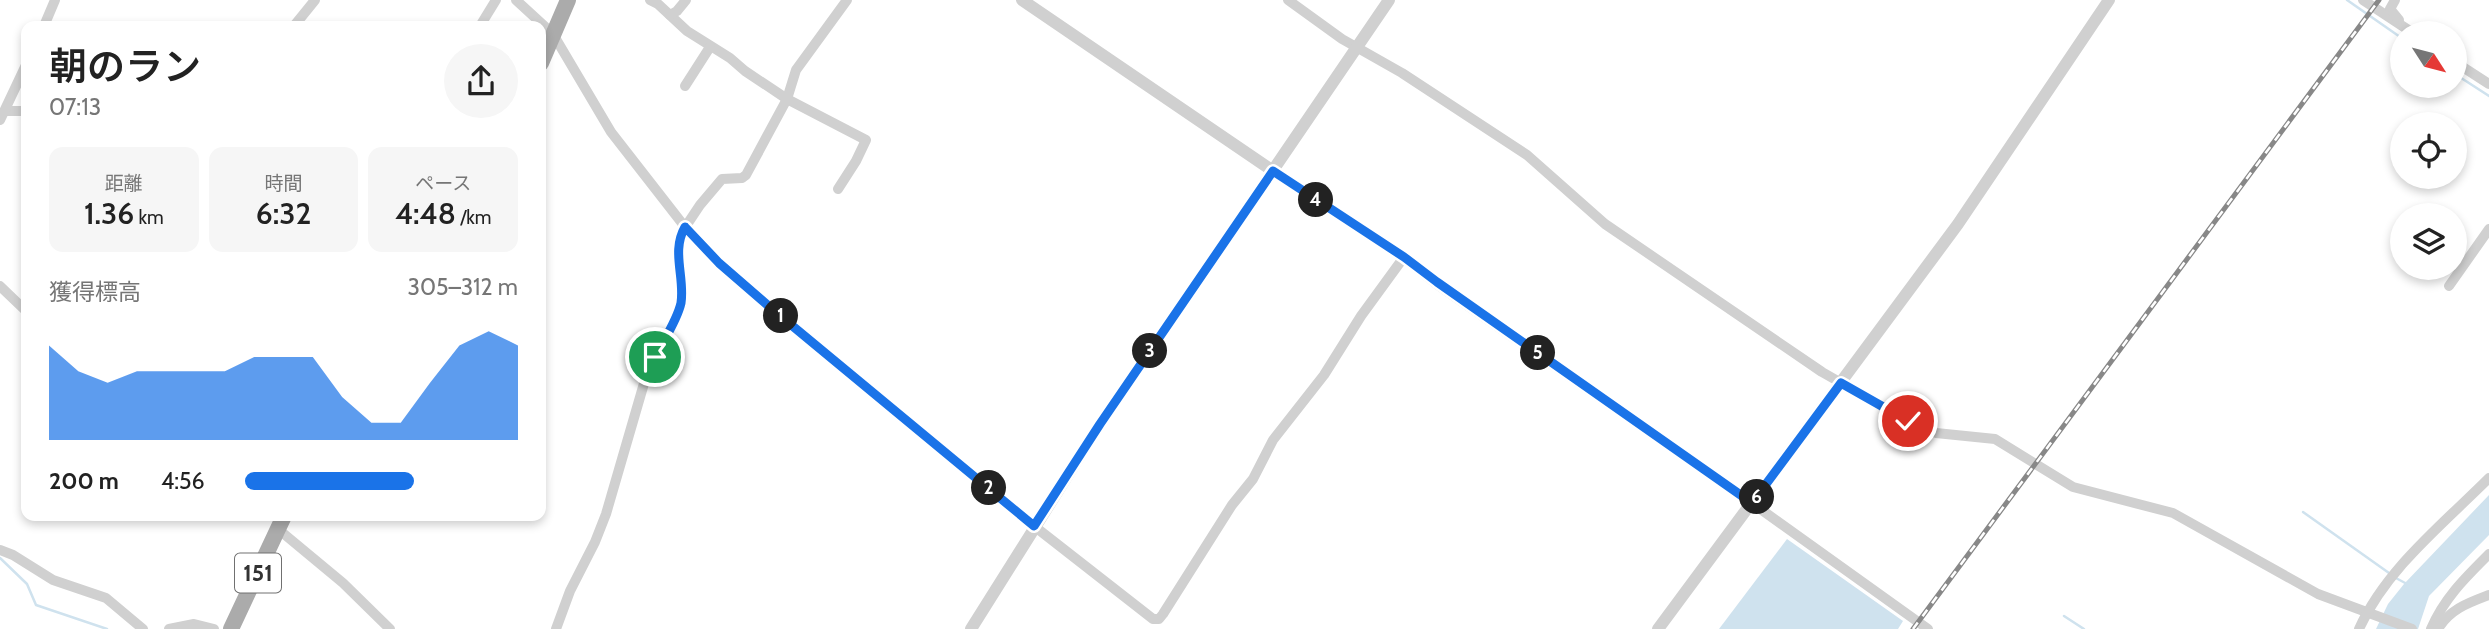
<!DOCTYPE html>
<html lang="ja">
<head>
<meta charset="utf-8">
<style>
  body { margin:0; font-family:Cabin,"Noto Sans JP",sans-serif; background:#f6f6f6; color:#222; height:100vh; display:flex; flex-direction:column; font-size:26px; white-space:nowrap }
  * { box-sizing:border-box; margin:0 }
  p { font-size:23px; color:#767676 }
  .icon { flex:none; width:38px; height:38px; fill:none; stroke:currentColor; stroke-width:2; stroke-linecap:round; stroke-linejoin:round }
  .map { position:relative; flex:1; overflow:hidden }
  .sheet { position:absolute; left:21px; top:21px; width:525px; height:500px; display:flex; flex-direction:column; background:#fff; border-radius:14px; box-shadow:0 4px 10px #0003 }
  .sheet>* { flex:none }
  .needle { width:46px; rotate:126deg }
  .buttons { position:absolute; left:2390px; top:21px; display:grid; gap:14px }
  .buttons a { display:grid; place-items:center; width:77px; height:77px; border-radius:50%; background:#fff; box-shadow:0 4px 10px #0003; font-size:35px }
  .pin { position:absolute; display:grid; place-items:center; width:60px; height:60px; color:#fff; margin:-30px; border:4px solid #fff; border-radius:50%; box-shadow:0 2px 7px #0007 }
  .km { position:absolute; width:35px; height:35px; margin:-18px; border-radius:50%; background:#222; color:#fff; font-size:19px; line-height:35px; text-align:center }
  .round { display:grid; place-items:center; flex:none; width:74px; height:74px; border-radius:37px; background:#f6f6f6 }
  .overview { display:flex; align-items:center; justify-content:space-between; height:119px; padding:0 28px }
  h1 { font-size:38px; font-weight:600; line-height:52px }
  .metrics { display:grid; grid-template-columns:repeat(3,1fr); gap:10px; height:119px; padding:7px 28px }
  .metrics div { display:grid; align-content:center; border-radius:14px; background:#f6f6f6; text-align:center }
  .metrics b { font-size:30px; font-weight:600 }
  .metrics small { font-size:19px; font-weight:400 }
  .metrics p { font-size:19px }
  .chart { height:196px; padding:14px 28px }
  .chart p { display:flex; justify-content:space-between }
  .chart svg { width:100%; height:126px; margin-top:7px; fill:#1a73e8; opacity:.7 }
  ul { padding:0 28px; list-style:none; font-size:23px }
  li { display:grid; grid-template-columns:112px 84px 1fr; align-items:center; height:52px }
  li i { height:18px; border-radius:9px; background:#1a73e8 }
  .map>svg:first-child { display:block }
  .water { fill:#cfe2ee }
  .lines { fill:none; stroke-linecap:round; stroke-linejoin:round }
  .stream { stroke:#cfe2ee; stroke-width:2.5 }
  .minor { stroke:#d0d0d0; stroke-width:10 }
  .tertiary { stroke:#d0d0d0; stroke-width:12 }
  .primary { stroke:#ababab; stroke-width:16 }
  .rail-casing { stroke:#888; stroke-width:5 }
  .rail { stroke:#fff; stroke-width:2.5; stroke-dasharray:8; stroke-linecap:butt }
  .route-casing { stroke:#fff; stroke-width:14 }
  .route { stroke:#1a73e8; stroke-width:9 }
  .labels { text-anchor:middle; stroke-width:7; stroke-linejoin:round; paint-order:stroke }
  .shield { fill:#fff; stroke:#707070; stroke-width:2 }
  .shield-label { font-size:23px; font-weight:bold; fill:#333 }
</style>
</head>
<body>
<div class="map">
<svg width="2489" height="629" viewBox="0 0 2489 629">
  <rect width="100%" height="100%" fill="#fff"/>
  <g class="water">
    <polygon points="2489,495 2489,535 2429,596 2418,629 2376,629 2388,604 2404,584"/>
    <polygon points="1787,539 1903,621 1898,629 1719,629"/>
  </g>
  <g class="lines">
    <g class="stream">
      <polyline points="2347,0 2403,39"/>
      <polyline points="2455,74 2489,96"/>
      <polyline points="2303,512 2389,573"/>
      <polyline points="0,558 27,584 36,605 107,629"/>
      <polyline points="2394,577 2407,584"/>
      <polyline points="2064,616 2084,629"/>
    </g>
    <g class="minor">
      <polyline points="516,0 553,34 611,132 685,227 719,263 1034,526 1153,619 1159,619 1163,614 1232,505 1253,479 1273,440 1324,375 1361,316 1404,257"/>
      <polyline points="650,0 658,4 687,31 730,58 745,71 787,99 866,140 856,161 838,189"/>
      <polyline points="1288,0 1342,39 1402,73 1527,155 1605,224 1822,372 1908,421 1936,433 1995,439 2073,487 2173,513 2318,594 2412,629"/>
      <polyline points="2363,0 2413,33"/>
      <polyline points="2395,0 2390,9 2399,20"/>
      <polyline points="670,15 677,11 686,0"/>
      <polyline points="44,26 55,0"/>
      <polyline points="294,26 315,0"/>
      <polyline points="480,26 496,0"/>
      <polyline points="2455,62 2489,84"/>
      <polyline points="685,86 710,47"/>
      <polyline points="5,111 26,111"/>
      <polyline points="0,120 26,65"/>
      <polyline points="0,286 26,311"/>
      <polyline points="2449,286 2489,229"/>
      <polyline points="1752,503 1928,629"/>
      <polyline points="278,529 343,583 390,629"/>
      <polyline points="0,550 13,555 53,580 106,598 143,629"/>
      <polyline points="169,629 194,624 214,629"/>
      <polyline points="556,629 570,591 595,542 606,514 645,380 679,310 682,288 678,249 680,235 700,205 722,179 742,178 746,175 787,99 796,70 847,0"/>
      <path d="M2359,629C2386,569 2443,524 2489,478"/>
      <path d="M2431,629C2444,598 2466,577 2489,554"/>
      <path d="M2438,629C2450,609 2468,603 2489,595"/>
    </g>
    <g class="tertiary">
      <polyline points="1022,0 1273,171 1404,257 1437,283 1752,503"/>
      <polyline points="971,629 1100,424 1389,0"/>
      <polyline points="1658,629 1958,224 2109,0"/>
    </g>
    <g class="primary">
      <polyline points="541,63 568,0"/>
      <polyline points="231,629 284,516"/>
    </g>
    <g class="rail-casing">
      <polyline id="rail" points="1913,629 2379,0"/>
    </g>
    <use href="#rail" class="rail"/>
  </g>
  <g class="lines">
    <g class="route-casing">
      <path id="route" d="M655,357C663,341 677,321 681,303C685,277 671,251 685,227L719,263L772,309L1034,526L1100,424L1273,171L1404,257L1437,282L1752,503L1841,383L1908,421"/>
    </g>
    <use href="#route" class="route"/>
  </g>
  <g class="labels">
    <rect class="shield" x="235" y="553.5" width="46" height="39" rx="5"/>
    <g class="shield-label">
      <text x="258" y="581">151</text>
    </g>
  </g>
</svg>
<div class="buttons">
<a><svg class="needle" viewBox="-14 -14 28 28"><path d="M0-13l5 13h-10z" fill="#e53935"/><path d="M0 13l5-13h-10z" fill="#767676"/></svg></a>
<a><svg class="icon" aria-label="locate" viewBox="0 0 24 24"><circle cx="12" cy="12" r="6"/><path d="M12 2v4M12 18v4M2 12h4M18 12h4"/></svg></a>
<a><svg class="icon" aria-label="layers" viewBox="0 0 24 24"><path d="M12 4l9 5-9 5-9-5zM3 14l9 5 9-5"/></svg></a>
</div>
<div class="pin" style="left:655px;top:357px;background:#1e9e55"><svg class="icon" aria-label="arrive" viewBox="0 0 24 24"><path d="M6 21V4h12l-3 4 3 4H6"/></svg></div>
<div class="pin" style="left:1908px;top:421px;background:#d93025"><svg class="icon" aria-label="check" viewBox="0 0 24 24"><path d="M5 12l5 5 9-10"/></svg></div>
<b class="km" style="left:781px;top:316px">1</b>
<b class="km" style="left:989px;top:488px">2</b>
<b class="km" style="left:1150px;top:351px">3</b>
<b class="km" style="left:1316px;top:200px">4</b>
<b class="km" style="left:1538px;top:353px">5</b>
<b class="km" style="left:1757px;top:497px">6</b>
<section class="sheet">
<div class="overview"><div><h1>朝のラン</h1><p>07:13</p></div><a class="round"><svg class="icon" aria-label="share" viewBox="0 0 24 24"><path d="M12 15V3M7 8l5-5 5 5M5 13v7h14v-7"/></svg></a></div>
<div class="metrics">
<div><p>距離</p><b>1.36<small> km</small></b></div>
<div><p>時間</p><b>6:32</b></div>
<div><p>ペース</p><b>4:48<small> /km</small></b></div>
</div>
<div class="chart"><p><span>獲得標高</span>305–312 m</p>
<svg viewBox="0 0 160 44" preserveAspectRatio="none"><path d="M0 44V11L10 20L20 24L30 20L40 20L50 20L60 20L70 15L80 15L90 15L100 29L110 38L120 38L130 24L140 11L150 6L160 11V44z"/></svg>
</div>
<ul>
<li><b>200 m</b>4:56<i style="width:62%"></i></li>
</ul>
</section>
</div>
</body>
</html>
